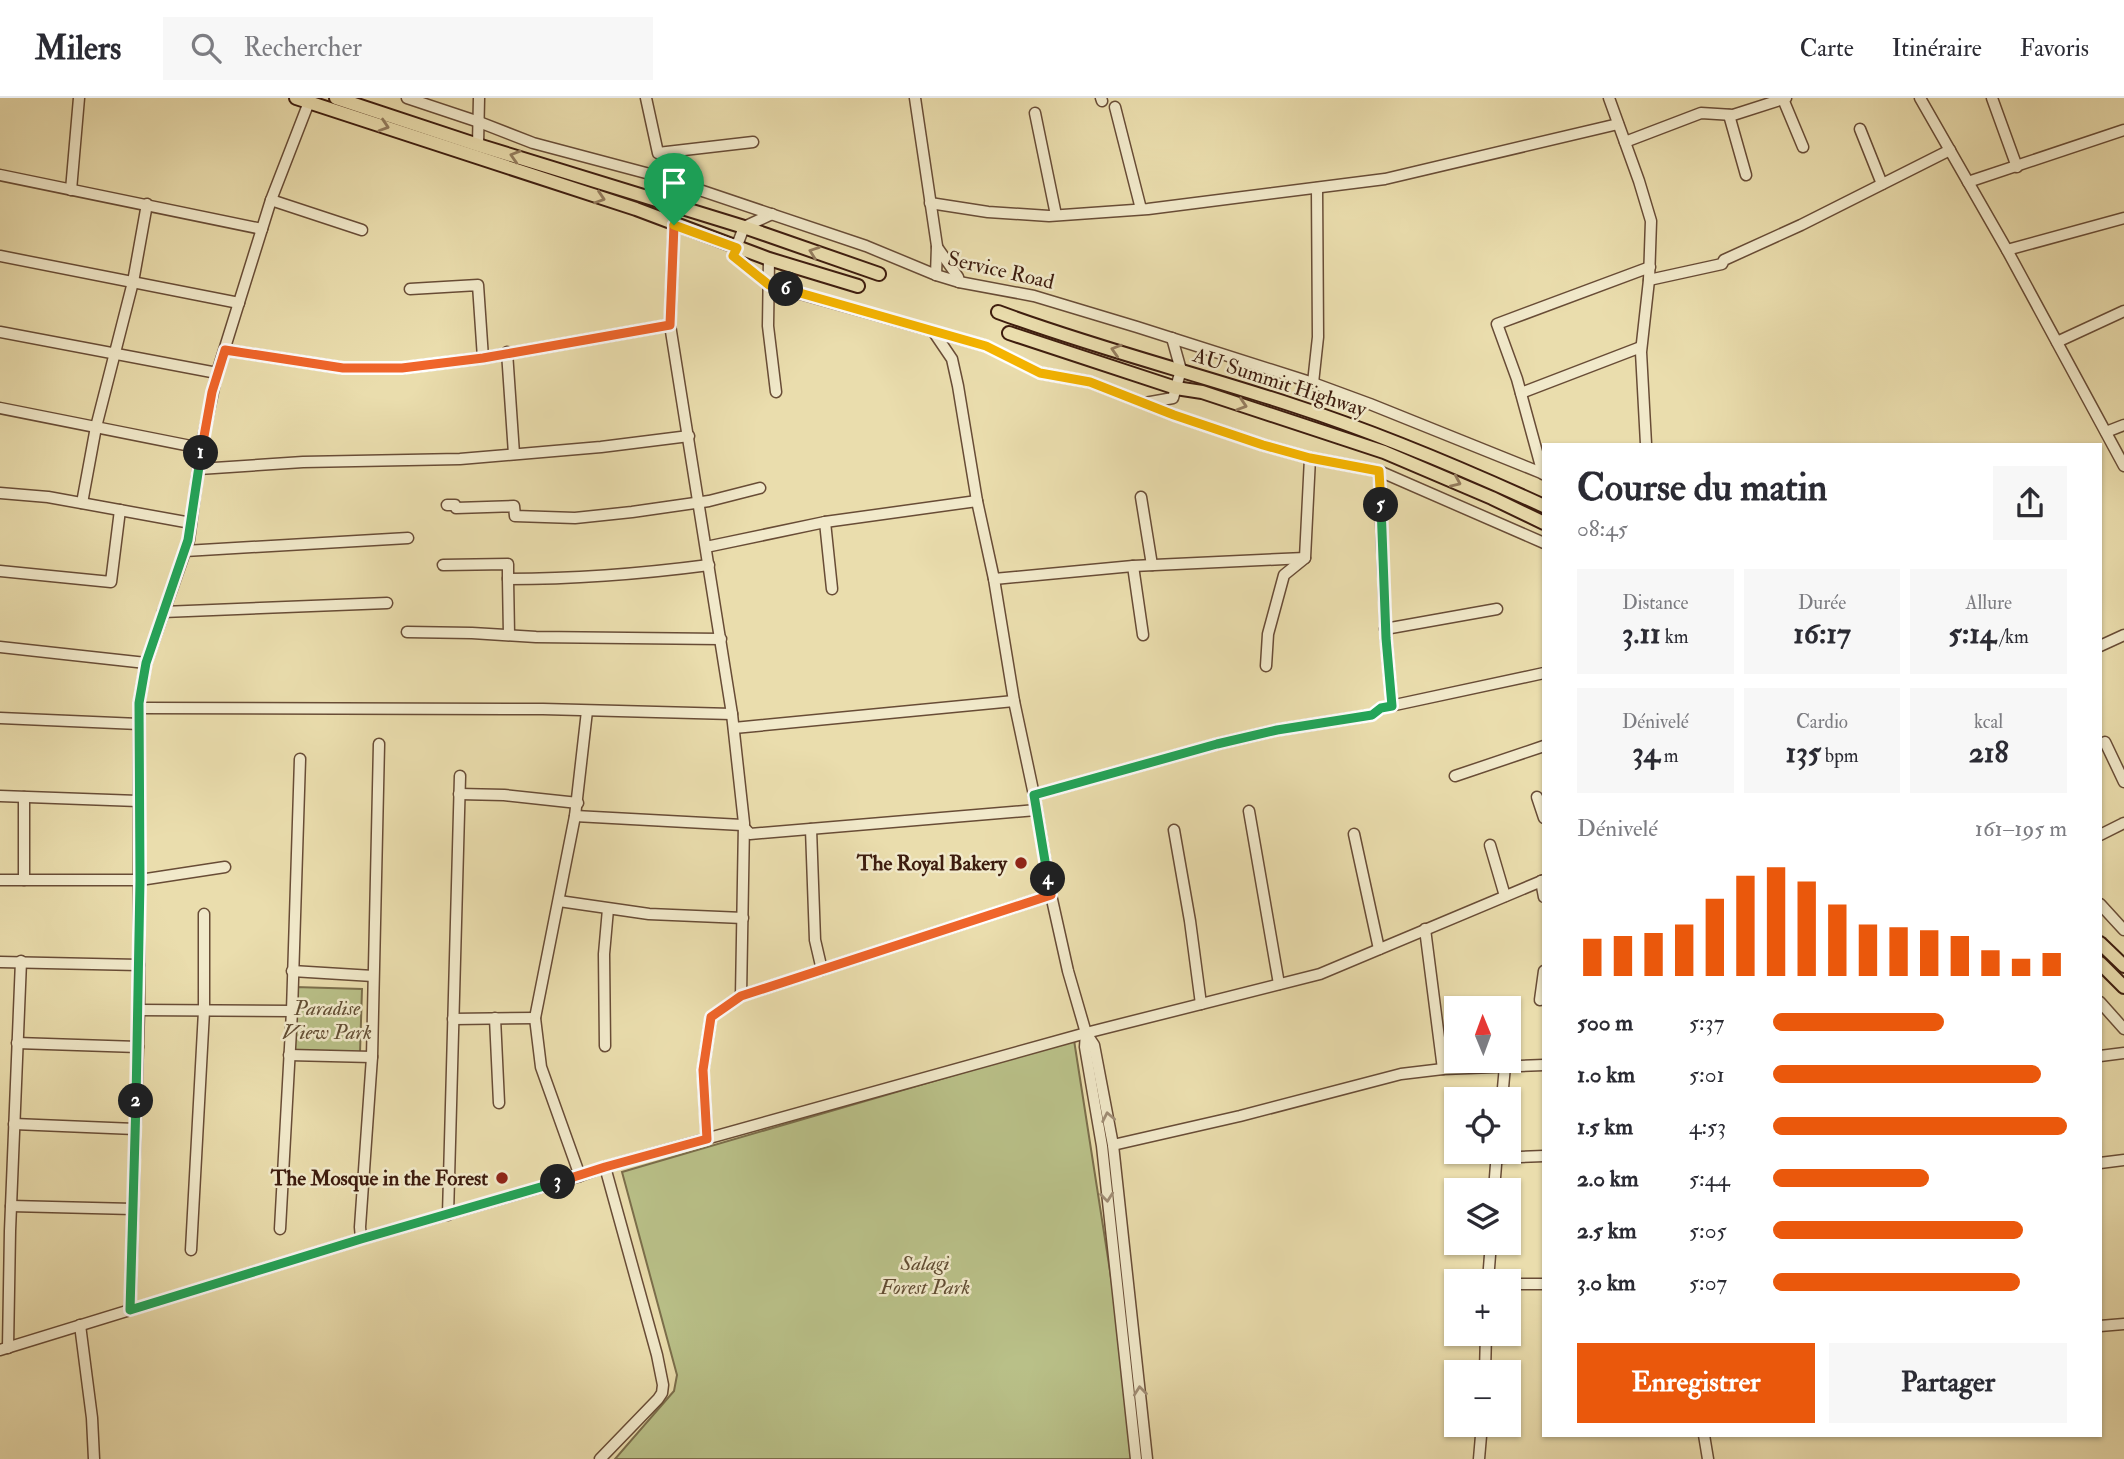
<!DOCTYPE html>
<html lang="fr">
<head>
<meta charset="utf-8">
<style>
  body { margin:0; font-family:"IM FELL Double Pica",serif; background:#f7f7f7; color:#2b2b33; height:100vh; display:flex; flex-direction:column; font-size:26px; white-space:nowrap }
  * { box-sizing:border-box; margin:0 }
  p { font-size:23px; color:#7c7c81 }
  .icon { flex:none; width:38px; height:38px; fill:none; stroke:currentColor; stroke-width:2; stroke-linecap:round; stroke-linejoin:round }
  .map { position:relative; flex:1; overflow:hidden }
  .panel { position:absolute; left:1542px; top:345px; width:560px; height:994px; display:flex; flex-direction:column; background:#fff; border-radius:0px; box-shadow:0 2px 5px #0004 }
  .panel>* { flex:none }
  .needle { width:46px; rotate:359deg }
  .fabs { position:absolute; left:1444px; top:898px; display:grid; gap:14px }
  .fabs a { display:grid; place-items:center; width:77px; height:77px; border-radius:0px; background:#fff; box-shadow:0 2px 5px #0004; font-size:35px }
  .pin { position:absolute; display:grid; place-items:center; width:60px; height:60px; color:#fff; margin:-72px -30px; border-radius:50% 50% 50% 0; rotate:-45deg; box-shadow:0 0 7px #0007 }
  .pin .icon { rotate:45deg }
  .km { position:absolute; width:35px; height:35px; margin:-18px; border-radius:50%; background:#222; color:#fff; font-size:19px; line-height:35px; text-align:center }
  .round { display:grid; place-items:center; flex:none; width:74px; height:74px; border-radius:0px; background:#f7f7f7 }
  .overview { display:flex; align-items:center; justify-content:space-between; height:119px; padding:0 35px }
  h1 { font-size:38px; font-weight:700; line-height:52px }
  .figures { display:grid; grid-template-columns:repeat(3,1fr); gap:10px; height:119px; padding:7px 35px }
  .figures div { display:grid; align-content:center; border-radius:0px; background:#f7f7f7; text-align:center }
  .figures b { font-size:30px; font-weight:700 }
  .figures small { font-size:19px; font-weight:400 }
  .figures p { font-size:19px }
  .chart { height:196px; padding:14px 35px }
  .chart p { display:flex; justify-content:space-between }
  .chart svg { width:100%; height:126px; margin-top:7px; stroke:#ea580c; stroke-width:6 }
  .primary-button { display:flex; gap:14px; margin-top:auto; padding:14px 35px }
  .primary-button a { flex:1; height:80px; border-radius:0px; background:#ea580c; color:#fff; font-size:28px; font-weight:700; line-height:80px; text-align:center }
  .primary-button a+a { background:#f7f7f7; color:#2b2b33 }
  ul { padding:0 35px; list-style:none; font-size:23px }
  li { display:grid; grid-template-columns:112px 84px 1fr; align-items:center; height:52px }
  li i { height:18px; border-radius:9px; background:#ea580c }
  header { display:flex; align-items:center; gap:42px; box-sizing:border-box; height:98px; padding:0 35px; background:#fff; border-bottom:2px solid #e1e1e2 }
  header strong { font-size:33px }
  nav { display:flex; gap:38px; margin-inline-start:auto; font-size:24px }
  .search { width:490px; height:63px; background:#f7f7f7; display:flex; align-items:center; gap:18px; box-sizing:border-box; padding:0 24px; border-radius:0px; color:#7c7c81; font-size:26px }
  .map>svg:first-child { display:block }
  .green { fill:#b9c088; stroke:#7b6e4b; stroke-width:2 }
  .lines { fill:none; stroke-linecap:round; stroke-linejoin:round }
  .minor-casing { stroke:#684c36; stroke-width:13 }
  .major-casing { stroke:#3d1c0e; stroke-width:16 }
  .minor { stroke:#f1e9ca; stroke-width:10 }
  .major { stroke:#eaddad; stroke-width:12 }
  .oneway { stroke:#947c5e }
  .oneway2 { stroke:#a08d75 }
  .split-1-casing { stroke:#fff; stroke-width:14 }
  .split-2-casing { stroke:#fff; stroke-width:14 }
  .split-3-casing { stroke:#fff; stroke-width:14 }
  .split-4-casing { stroke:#fff; stroke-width:14 }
  .split-5-casing { stroke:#fff; stroke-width:14 }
  .split-6-casing { stroke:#fff; stroke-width:14 }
  .split-7-casing { stroke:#fff; stroke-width:14 }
  .split-1 { stroke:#f0652b; stroke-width:9 }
  .split-2 { stroke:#22a559; stroke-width:9 }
  .split-3 { stroke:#22a559; stroke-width:9 }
  .split-4 { stroke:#f0652b; stroke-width:9 }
  .split-5 { stroke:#22a559; stroke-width:9 }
  .split-6 { stroke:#f5b400; stroke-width:9 }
  .split-7 { stroke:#f5b400; stroke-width:9 }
  .poi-dot { fill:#8f2418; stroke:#f1e9ca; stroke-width:2.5 }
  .labels { text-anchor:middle; stroke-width:5; stroke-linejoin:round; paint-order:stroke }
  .street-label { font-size:21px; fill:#3d1c0e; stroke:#f1e9ca }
  .poi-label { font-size:21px; font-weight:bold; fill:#3d1c0e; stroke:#f1e9ca; text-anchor:end }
  .park-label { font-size:21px; font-style:italic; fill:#624d33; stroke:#f1e9ca }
</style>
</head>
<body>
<header>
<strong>Milers</strong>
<div class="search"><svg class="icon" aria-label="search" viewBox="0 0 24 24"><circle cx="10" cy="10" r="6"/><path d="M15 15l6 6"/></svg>Rechercher</div>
<nav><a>Carte</a><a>Itinéraire</a><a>Favoris</a></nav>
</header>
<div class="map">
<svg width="2124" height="1361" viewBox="0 0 2124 1361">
  <rect width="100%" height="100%" fill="#eaddad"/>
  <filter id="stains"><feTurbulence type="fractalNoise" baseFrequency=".00286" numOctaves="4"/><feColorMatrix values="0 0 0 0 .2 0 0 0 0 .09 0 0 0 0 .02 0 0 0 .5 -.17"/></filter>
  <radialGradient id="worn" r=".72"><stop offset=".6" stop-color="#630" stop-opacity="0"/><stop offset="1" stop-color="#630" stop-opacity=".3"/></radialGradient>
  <g class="green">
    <polygon points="295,889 362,891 360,955 292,953"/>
    <polygon points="1074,942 1117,1218 1133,1361 615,1361 674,1293 677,1277 622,1074"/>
  </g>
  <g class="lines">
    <g class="minor-casing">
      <g id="minor">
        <polyline points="407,0 479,24 533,45 661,79 866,148 936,177 959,184 1034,198 1137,229 1313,285 1370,306 1544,376"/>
        <polyline points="646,0 658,55 753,44"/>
        <polyline points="915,0 937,148 936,177"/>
        <polyline points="1101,0 1102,3"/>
        <polyline points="1609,0 1639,83 1651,123 1649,182 1641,254 1646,346"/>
        <polyline points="1920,0 2007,152 2124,368"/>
        <polyline points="1992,0 2017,69"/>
        <polyline points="1783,1 1803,49"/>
        <polyline points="1115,9 1141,111"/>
        <polyline points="1035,15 1056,117"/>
        <polyline points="1729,17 1746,77"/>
        <polyline points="1860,31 1882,86"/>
        <polyline points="1625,44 1701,15 1733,17 1786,0"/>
        <polyline points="478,47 479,0"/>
        <polyline points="0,77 262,131"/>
        <polyline points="1968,84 2124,32"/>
        <polyline points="71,92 79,0"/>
        <polyline points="271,102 362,132"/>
        <polyline points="930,105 988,114 1049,118 1148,111 1385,81 1618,26"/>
        <polyline points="772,116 744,129 733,158 769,187 986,248 1040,275 1090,284 1174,317 1263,347 1310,360 1379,373 1544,445"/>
        <polyline points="674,126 670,227 732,616 744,725 741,898"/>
        <polyline points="937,149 958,179 959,184"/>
        <polyline points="2007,152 2124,120"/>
        <polyline points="0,158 239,205"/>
        <polyline points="769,161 768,228 776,294"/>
        <polyline points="1649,182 1722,166 1724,162 1801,127 1950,52"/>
        <polyline points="410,191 478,187 483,260"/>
        <polyline points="933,233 952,261 958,288 977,403 994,481 1014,603 1034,697 1051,797 1068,873 1086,935 1085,949 1102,1048 1136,1361"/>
        <polyline points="0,234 217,275"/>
        <polyline points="2057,244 2124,213"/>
        <polyline points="225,252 343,270 402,270 483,260 670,227"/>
        <polyline points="507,254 514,356"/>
        <polyline points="1313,285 1318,239 1317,90"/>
        <polyline points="1521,295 1641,249"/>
        <polyline points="1145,305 1173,300 1181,272 1172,240"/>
        <polyline points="0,310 201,350"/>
        <polyline points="2106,334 2124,327"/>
        <polyline points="199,371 303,364 460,361 601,349 689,338"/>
        <polyline points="1379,373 1386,540 1392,608"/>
        <polyline points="1543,376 1517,281 1497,226 1650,169"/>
        <polyline points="0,395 48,399 191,425"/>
        <polyline points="1141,399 1152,467"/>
        <polyline points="82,405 96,329 133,184 147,106"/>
        <polyline points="447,407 455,407 456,410 514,408 515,418 575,420 632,414 709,403 760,390"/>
        <polyline points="825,424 832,491"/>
        <polyline points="706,449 825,424 977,403"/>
        <polyline points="185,453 408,440"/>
        <path d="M443,467L508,466V481C577,481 640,476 709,467"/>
        <polyline points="1133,468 1143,537"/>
        <polyline points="0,473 111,484 120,412"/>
        <polyline points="508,481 509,537"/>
        <polyline points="994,481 1133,468 1305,460"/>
        <polyline points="163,514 387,505"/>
        <polyline points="1385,531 1497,511"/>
        <polyline points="407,534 472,535 536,539 721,541"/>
        <polyline points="2100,548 2124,537"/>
        <polyline points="0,549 146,565"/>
        <polyline points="1266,568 1268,536 1284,477 1305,460 1310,360"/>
        <polyline points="140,610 543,611 732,616"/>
        <polyline points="0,620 139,626"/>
        <polyline points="734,630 1014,603"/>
        <polyline points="2105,644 2124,684"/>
        <polyline points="1455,678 1544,648"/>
        <polyline points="459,696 504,697 578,705"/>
        <polyline points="1034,697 1217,646 1277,632 1372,617 1381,610 1544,575"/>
        <polyline points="0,698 138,703"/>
        <polyline points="1537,699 1544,720"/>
        <polyline points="1249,713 1279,886"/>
        <polyline points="575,718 742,727 750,736 1036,712"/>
        <polyline points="811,731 815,842 822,872"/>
        <polyline points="1174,732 1190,823 1201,906"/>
        <polyline points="1354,736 1379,851"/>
        <polyline points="2100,737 2124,725"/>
        <polyline points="1490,747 1505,798"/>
        <polyline points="0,782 140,782 225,769"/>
        <polyline points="24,782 24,699"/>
        <polyline points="1541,783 1544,799"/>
        <polyline points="559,803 649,816 743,820"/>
        <polyline points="2100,806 2124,832"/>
        <polyline points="1425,831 1443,971"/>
        <polyline points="0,864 139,867"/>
        <polyline points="292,873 373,878"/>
        <polyline points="1540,902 1544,873"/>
        <polyline points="2100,904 2124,931"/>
        <polyline points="139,912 292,913"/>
        <polyline points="495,920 499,1005"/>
        <polyline points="453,921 535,920"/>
        <polyline points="1086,935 1094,947 1113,1047 1147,1361"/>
        <polyline points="17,945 138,949"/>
        <polyline points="605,948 604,856 608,811"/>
        <polyline points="289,957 372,959"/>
        <polyline points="2100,958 2124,955"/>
        <polyline points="1502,1001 1505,968"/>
        <polyline points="14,1026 135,1031"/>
        <polyline points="707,1041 703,972 711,919 741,898 1051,797"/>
        <polyline points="1113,1047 1240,1018 1401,976 1443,971 1544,967"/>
        <polyline points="1496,1060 1544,1058"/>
        <polyline points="2100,1065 2124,1062"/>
        <polyline points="580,1078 541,969 535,920 575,718 587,613"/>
        <polyline points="1494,1092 1497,1054"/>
        <polyline points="11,1108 133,1111"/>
        <polyline points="448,1117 460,678"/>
        <polyline points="280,1131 292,913 300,661"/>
        <polyline points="361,1141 360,1129 372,959 379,646"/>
        <polyline points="191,1152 204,913 204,816"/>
        <polyline points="1488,1183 1491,1144"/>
        <polyline points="1508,1186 1544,1186"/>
        <polyline points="130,1212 139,912 139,605 146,565 189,442 201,350 217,275 271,102 309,4"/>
        <polyline points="80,1227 92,1320 94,1361"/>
        <polyline points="2100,1228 2124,1226"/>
        <polyline points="8,1250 10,1133 21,863"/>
        <polyline points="0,1252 361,1141 580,1078 605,1069 1086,935 1320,876 1544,782"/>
        <polyline points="1485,1274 1486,1236"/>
        <polyline points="1704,1337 1708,1361"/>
        <polyline points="600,1361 658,1301 662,1295 663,1287 657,1257 605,1069"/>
        <polyline points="1479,1361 1482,1326"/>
      </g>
    </g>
    <g class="major-casing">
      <g id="major">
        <polyline points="296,0 636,111 769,161 858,188"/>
        <polyline points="336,0 478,47 744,129 879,176"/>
        <path d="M998,214C1095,250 1195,275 1292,307C1378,335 1461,370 1544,408"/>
        <polyline points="1009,235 1176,290 1202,294 1384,354 1492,400 1544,425"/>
        <polyline points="2100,845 2124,868"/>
        <polyline points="2100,865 2124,889"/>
      </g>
    </g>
    <use href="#minor" class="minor"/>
    <use href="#major" class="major"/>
  </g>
  <defs><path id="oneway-chevron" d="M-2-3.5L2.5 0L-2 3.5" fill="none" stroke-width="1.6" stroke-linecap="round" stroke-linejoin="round" transform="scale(1.75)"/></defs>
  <g class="oneway">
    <use href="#oneway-chevron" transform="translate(384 28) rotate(18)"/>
    <use href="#oneway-chevron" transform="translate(515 58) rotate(-163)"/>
    <use href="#oneway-chevron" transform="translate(600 100) rotate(18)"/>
    <use href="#oneway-chevron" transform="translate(814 154) rotate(-160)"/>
    <use href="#oneway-chevron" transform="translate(1116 252) rotate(-163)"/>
    <use href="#oneway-chevron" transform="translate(1242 307) rotate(18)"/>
    <use href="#oneway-chevron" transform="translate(1456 384) rotate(24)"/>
  </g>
  <g class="oneway2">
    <use href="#oneway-chevron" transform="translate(1108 1019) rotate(-101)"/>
    <use href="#oneway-chevron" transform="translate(1107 1099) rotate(84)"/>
    <use href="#oneway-chevron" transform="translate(1140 1293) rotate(-96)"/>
  </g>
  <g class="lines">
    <g class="split-1-casing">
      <polyline id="split-1" points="201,355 212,294 225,252 343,270 402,270 483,260 670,227 674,127"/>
    </g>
    <g class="split-2-casing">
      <polyline id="split-2" points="136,1003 140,782 139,605 146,565 188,442 201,355"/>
    </g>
    <g class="split-3-casing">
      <polyline id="split-3" points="136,1003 130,1212 361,1141 558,1084"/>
    </g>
    <g class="split-4-casing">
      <polyline id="split-4" points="558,1084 605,1069 707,1041 703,972 711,919 741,898 1051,797 1048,781"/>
    </g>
    <g class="split-5-casing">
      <polyline id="split-5" points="1048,781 1034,697 1217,646 1277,632 1372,617 1381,610 1392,608 1386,540 1381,407"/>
    </g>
    <g class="split-6-casing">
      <polyline id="split-6" points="786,191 986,248 1040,275 1090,284 1174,317 1263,347 1310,360 1379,373 1381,407"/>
    </g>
    <g class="split-7-casing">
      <polyline id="split-7" points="674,127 737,150 733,158 769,187 786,191"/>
    </g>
    <use href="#split-1" class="split-1"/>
    <use href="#split-2" class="split-2"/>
    <use href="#split-3" class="split-3"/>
    <use href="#split-4" class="split-4"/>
    <use href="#split-5" class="split-5"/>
    <use href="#split-6" class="split-6"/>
    <use href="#split-7" class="split-7"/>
  </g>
  <g class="poi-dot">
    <circle cx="1021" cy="765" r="7"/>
    <circle cx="502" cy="1080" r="7"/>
  </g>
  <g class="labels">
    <g class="street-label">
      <text transform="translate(1001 172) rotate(13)" y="7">Service Road</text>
      <text transform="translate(1280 284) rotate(18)" y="7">AU Summit Highway</text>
    </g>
    <g class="poi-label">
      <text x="1007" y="772">The Royal Bakery</text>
      <text x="488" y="1087">The Mosque in the Forest</text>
    </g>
    <g class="park-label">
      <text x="327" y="917">Paradise<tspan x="327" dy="24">View Park</tspan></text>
      <text x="925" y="1172">Salagi<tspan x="925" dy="24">Forest Park</tspan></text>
    </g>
  </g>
  <rect width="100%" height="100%" filter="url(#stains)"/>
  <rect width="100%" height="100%" fill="url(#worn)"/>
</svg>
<div class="fabs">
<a><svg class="needle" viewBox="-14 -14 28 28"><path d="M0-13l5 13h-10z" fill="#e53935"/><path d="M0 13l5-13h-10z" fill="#7c7c81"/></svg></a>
<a><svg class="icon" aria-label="locate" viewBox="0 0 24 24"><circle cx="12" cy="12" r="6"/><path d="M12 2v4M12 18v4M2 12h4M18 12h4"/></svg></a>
<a><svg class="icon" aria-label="layers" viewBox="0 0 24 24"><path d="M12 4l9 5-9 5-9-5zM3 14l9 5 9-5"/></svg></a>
<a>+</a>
<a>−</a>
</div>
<div class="pin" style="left:674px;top:127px;background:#1e9e55"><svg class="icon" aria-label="arrive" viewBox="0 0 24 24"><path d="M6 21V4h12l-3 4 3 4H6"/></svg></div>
<b class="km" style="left:201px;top:355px">1</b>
<b class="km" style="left:136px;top:1003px">2</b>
<b class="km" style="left:558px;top:1084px">3</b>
<b class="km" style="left:1048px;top:781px">4</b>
<b class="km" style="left:1381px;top:407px">5</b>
<b class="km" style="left:786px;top:191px">6</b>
<section class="panel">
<div class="overview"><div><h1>Course du matin</h1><p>08:45</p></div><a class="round"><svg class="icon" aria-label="share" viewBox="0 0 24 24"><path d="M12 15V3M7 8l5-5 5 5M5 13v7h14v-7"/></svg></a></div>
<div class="figures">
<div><p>Distance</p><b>3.11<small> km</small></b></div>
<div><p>Durée</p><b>16:17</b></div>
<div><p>Allure</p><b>5:14<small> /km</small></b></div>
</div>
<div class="figures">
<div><p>Dénivelé</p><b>34<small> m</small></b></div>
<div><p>Cardio</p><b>135<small> bpm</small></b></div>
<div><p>kcal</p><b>218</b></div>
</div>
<div class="chart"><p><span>Dénivelé</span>161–195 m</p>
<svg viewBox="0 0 160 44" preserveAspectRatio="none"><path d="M5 44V31M15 44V30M25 44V29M35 44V26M45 44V17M55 44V9M65 44V6M75 44V11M85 44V19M95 44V26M105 44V27M115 44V28M125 44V30M135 44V35M145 44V38M155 44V36"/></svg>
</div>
<ul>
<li><b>500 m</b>5:37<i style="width:58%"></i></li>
<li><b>1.0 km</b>5:01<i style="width:91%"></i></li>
<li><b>1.5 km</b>4:53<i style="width:100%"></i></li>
<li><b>2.0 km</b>5:44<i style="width:53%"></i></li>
<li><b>2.5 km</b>5:05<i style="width:85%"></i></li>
<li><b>3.0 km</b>5:07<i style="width:84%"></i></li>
</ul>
<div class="primary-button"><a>Enregistrer</a><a>Partager</a></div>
</section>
</div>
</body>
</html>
